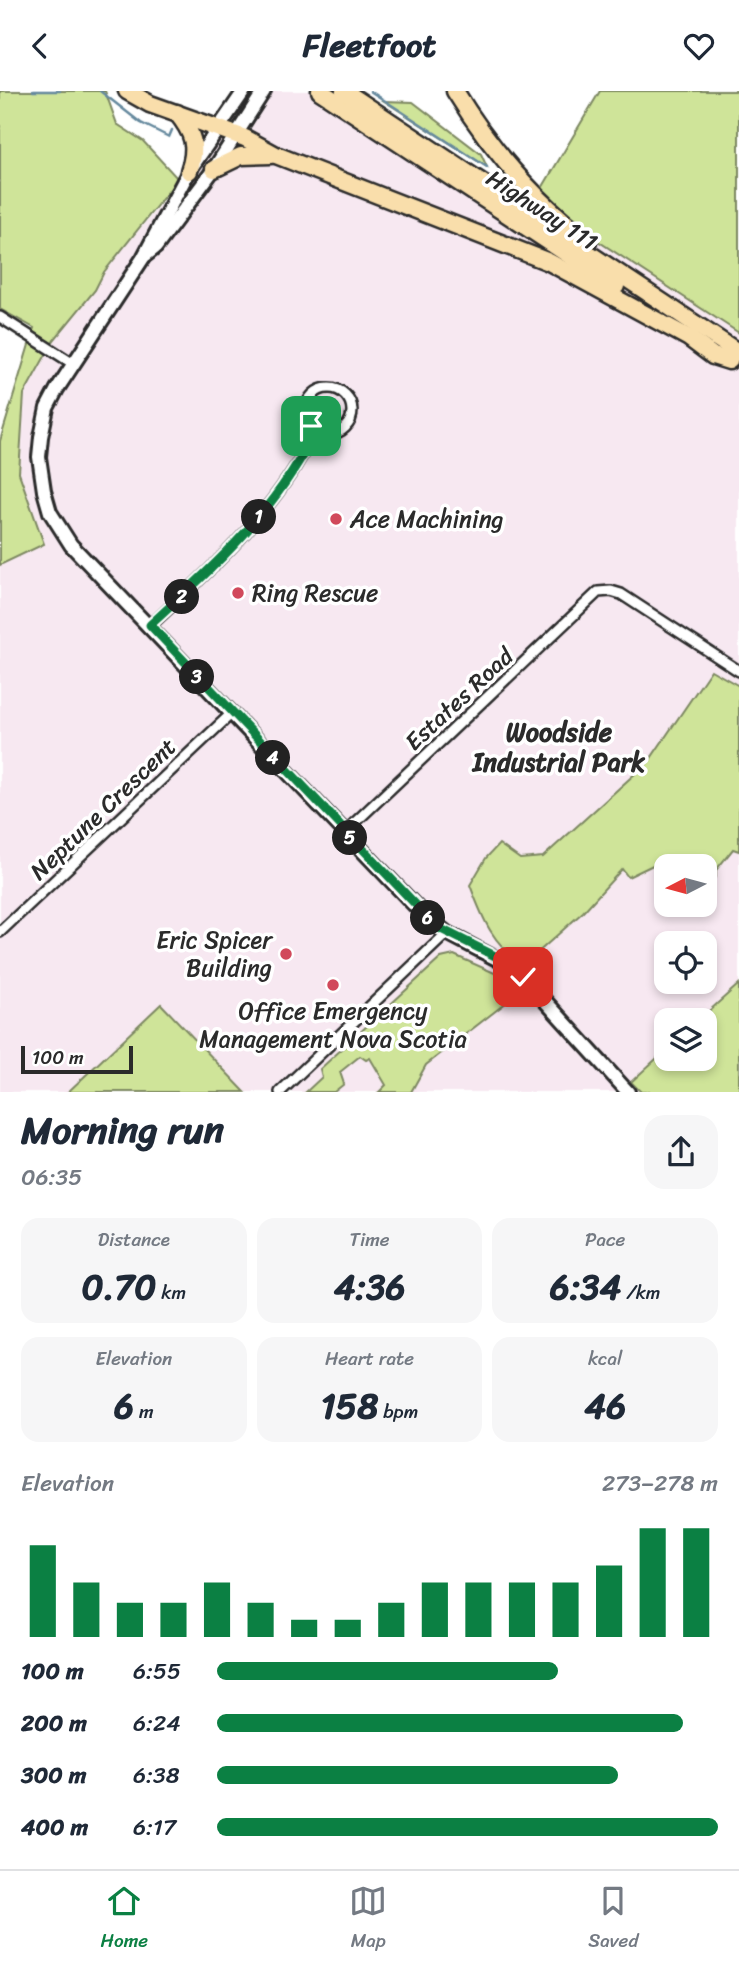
<!DOCTYPE html>
<html lang="en">
<head>
<meta charset="utf-8">
<style>
  body { margin:0; font-family:Sriracha,sans-serif; background:#f6f6f7; color:#1f2937; height:100vh; display:flex; flex-direction:column; font-size:26px; white-space:nowrap }
  * { box-sizing:border-box; margin:0 }
  p { font-size:23px; color:#747a83 }
  .icon { flex:none; width:38px; height:38px; fill:none; stroke:currentColor; stroke-width:2; stroke-linecap:round; stroke-linejoin:round }
  .map { position:relative; height:1001px; overflow:hidden }
  .details { display:flex; flex-direction:column; background:#fff; flex:1 }
  .details>* { flex:none }
  .needle { width:46px; rotate:264deg }
  .tools { position:absolute; left:654px; top:763px; display:grid; gap:14px }
  .tools a { display:grid; place-items:center; width:63px; height:63px; border-radius:14px; background:#fff; box-shadow:0 4px 10px #0003; font-size:35px }
  .scale { position:absolute; left:21px; bottom:18px; width:112px; box-sizing:border-box; padding-left:7px; border:4px solid #2b2b2b; border-top:0; font-size:19px; line-height:24px; white-space:nowrap; color:#2b2b2b; -webkit-text-stroke:5px #fff; paint-order:stroke }
  .pin { position:absolute; display:grid; place-items:center; width:60px; height:60px; color:#fff; margin:-30px; border-radius:14px; box-shadow:0 4px 10px #0006 }
  .km { position:absolute; width:35px; height:35px; margin:-18px; border-radius:50%; background:#222; color:#fff; font-size:19px; line-height:35px; text-align:center }
  .round { display:grid; place-items:center; flex:none; width:74px; height:74px; border-radius:21px; background:#f6f6f7 }
  .headline { display:flex; align-items:center; justify-content:space-between; height:119px; padding:0 21px }
  h1 { font-size:38px; font-weight:700; line-height:52px }
  .metrics { display:grid; grid-template-columns:repeat(3,1fr); gap:10px; height:119px; padding:7px 21px }
  .metrics div { display:grid; align-content:center; border-radius:18px; background:#f6f6f7; text-align:center }
  .metrics b { font-size:35px; font-weight:700 }
  .metrics small { font-size:19px; font-weight:400 }
  .metrics p { font-size:19px }
  .chart { height:196px; padding:14px 21px }
  .chart p { display:flex; justify-content:space-between }
  .chart svg { width:100%; height:126px; margin-top:7px; stroke:#0b8043; stroke-width:6 }
  ul { padding:0 21px; list-style:none; font-size:23px }
  li { display:grid; grid-template-columns:112px 84px 1fr; align-items:center; height:52px }
  li i { height:18px; border-radius:9px; background:#0b8043 }
  header { display:flex; justify-content:space-between; align-items:center; height:91px; padding:0 21px; background:#fff; font-size:32px; font-weight:700 }
  .dock { display:flex; justify-content:space-around; align-items:center; height:98px; border-top:2px solid #e0e1e3; background:#fff; font-size:19px; color:#747a83 }
  .dock a { display:grid; justify-items:center; gap:4px }
  .dock .active { color:#0b8043 }
  .map>svg:first-child { display:block }
  .built { fill:#f7e8f1; fill-rule:evenodd }
  .green { fill:#cfe499; stroke:#7d8862; stroke-width:2 }
  .lines { fill:none; stroke-linecap:round; stroke-linejoin:round }
  .stream { stroke:#65899e; stroke-width:2.5 }
  .street-casing { stroke:#2b2b2b; stroke-width:14 }
  .secondary-casing { stroke:#2b2b2b; stroke-width:18 }
  .highway-casing { stroke:#2b2b2b; stroke-width:21 }
  .street { stroke:#fff; stroke-width:9 }
  .secondary { stroke:#fff; stroke-width:12 }
  .highway { stroke:#f9deab; stroke-width:16 }
  .route-casing { stroke:#fff; stroke-width:14 }
  .route { stroke:#0b8043; stroke-width:9 }
  .poi-dot { fill:#d1495b; stroke:#fff; stroke-width:2.5 }
  .labels { text-anchor:middle; stroke-width:7; stroke-linejoin:round; paint-order:stroke }
  .street-label { font-size:24px; fill:#2b2b2b; stroke:#fff }
  .poi-label { font-size:24px; fill:#2b2b2b; stroke:#fff; text-anchor:start }
  .neighbourhood-label { font-size:26px; font-weight:bold; fill:#2b2b2b; stroke:#fff }
</style>
</head>
<body>
<header><svg class="icon" aria-label="back" viewBox="0 0 24 24"><path d="M15 5l-7 7 7 7"/></svg>Fleetfoot<svg class="icon" aria-label="heart" viewBox="0 0 24 24"><path d="M12 20l-8-8c-3-5 5-10 8-4 3-6 11-1 8 4z"/></svg></header>
<div class="map">
<svg width="739" height="1001" viewBox="0 0 739 1001">
  <rect width="100%" height="100%" fill="#fff"/>
  <filter id="ink" filterUnits="userSpaceOnUse"><feTurbulence type="fractalNoise" baseFrequency=".0143" numOctaves="2"/><feDisplacementMap in="SourceGraphic" scale="14" xChannelSelector="R" yChannelSelector="G"/><feConvolveMatrix kernelMatrix="1 2 1 2 8 2 1 2 1" color-interpolation-filters="sRGB"/></filter>
  <g filter="url(#ink)">
    <g class="built">
      <path d="M254,0H341L535,109L739,242V595L711,579L649,670L543,766L520,768L525,873L583,821L616,782L623,778L629,785L655,773L667,782V814H705V792L716,786V779L733,757L739,760V893L699,929H667V958L631,991L641,1001H411L426,974L516,904L506,887L454,864L306,1001H245L161,913L68,1001H0V474L43,453L19,382L24,303L54,249L95,199L104,181ZM667,852H705V891H667Z"/>
      <polygon points="360,965 370,967 386,994 379,1001 334,1001 343,993 340,981"/>
    </g>
    <g class="green">
      <polygon points="0,0 105,0 117,33 143,50 178,88 104,181 95,199 54,249 24,303 19,382 44,453 0,474 0,350 34,237 0,218"/>
      <polygon points="600,0 739,0 739,242 535,109"/>
      <polygon points="384,10 413,11 481,63 487,76"/>
      <path d="M711,579L739,595V760L733,758L716,779V786L705,792V775H667V782L655,773L628,786L622,778L583,821L525,873C493,856 482,826 470,794L486,767L499,753L520,768L543,766L649,670Z"/>
      <polygon points="454,864 506,887 516,904 426,974 411,1001 379,1001 386,994 370,967 366,969 360,965 340,981 344,993 334,1001 306,1001 322,986 320,978 441,867"/>
      <polygon points="739,893 739,1001 641,1001 631,991 667,958 667,968 705,968 705,929 699,929"/>
      <polygon points="161,913 245,1001 68,1001"/>
    </g>
    <g class="lines">
      <g class="stream">
        <polyline points="33,0 60,0"/>
        <polyline points="100,0 141,32 169,46 172,39"/>
        <polyline points="370,0 487,76"/>
      </g>
      <g class="street-casing">
        <g id="street">
          <polyline points="0,226 72,272"/>
          <circle cx="329" cy="320" r="23"/>
          <path d="M151,534C214,476 279,417 316,338"/>
          <polyline points="345,741 598,501 611,500 621,503 739,580"/>
          <polyline points="0,841 232,622"/>
          <polyline points="280,1001 447,842"/>
        </g>
      </g>
      <g class="secondary-casing">
        <g id="secondary">
          <polyline points="244,0 189,80 143,167 57,298 47,317 41,346 39,366 44,400 50,421 71,454 422,822 447,842 516,878 628,1001"/>
          <polyline points="146,164 156,156 214,78 264,0"/>
        </g>
      </g>
      <g class="highway-casing">
        <g id="highway">
          <polyline points="127,0 150,13 245,47 276,64 549,171 689,247 713,265 729,270"/>
          <polyline points="320,0 616,195"/>
          <polyline points="344,0 739,262"/>
          <path d="M455,0C491,59 533,108 588,150"/>
          <path d="M177,22C193,42 198,55 189,80"/>
          <polyline points="214,78 241,65 271,64"/>
        </g>
      </g>
      <use href="#street" class="street"/>
      <use href="#secondary" class="secondary"/>
      <use href="#highway" class="highway"/>
    </g>
  </g>
  <g class="lines" filter="url(#ink)">
    <g class="route-casing">
      <path id="route" d="M311,335L316,338C279,417 214,476 150,534L437,836L499,867L523,886"/>
    </g>
    <use href="#route" class="route"/>
  </g>
  <g class="poi-dot">
    <circle cx="336" cy="428" r="7"/>
    <circle cx="238" cy="502" r="7"/>
    <circle cx="286" cy="863" r="7"/>
    <circle cx="333" cy="894" r="7"/>
  </g>
  <g class="labels">
    <g class="street-label">
      <text transform="translate(542 119) rotate(33)" y="8">Highway 111</text>
      <text transform="translate(459 608) rotate(-43)" y="8">Estates Road</text>
      <text transform="translate(103 718) rotate(-44)" y="8">Neptune Crescent</text>
    </g>
    <g class="poi-label">
      <text x="350" y="436">Ace Machining</text>
      <text x="252" y="510">Ring Rescue</text>
      <text x="272" y="857" text-anchor="end">Eric Spicer<tspan x="272" dy="28">Building</tspan></text>
      <text x="333" y="928" text-anchor="middle">Office Emergency<tspan x="333" dy="28">Management Nova Scotia</tspan></text>
    </g>
    <g class="neighbourhood-label">
      <text x="559" y="650">Woodside<tspan x="559" dy="30">Industrial Park</tspan></text>
    </g>
  </g>
</svg>
<div class="tools">
<a><svg class="needle" viewBox="-14 -14 28 28"><path d="M0-13l5 13h-10z" fill="#e53935"/><path d="M0 13l5-13h-10z" fill="#747a83"/></svg></a>
<a><svg class="icon" aria-label="locate" viewBox="0 0 24 24"><circle cx="12" cy="12" r="6"/><path d="M12 2v4M12 18v4M2 12h4M18 12h4"/></svg></a>
<a><svg class="icon" aria-label="layers" viewBox="0 0 24 24"><path d="M12 4l9 5-9 5-9-5zM3 14l9 5 9-5"/></svg></a>
</div>
<div class="scale">100 m</div>
<div class="pin" style="left:311px;top:335px;background:#1e9e55"><svg class="icon" aria-label="arrive" viewBox="0 0 24 24"><path d="M6 21V4h12l-3 4 3 4H6"/></svg></div>
<div class="pin" style="left:523px;top:886px;background:#d93025"><svg class="icon" aria-label="check" viewBox="0 0 24 24"><path d="M5 12l5 5 9-10"/></svg></div>
<b class="km" style="left:259px;top:426px">1</b>
<b class="km" style="left:182px;top:506px">2</b>
<b class="km" style="left:197px;top:586px">3</b>
<b class="km" style="left:273px;top:667px">4</b>
<b class="km" style="left:350px;top:747px">5</b>
<b class="km" style="left:428px;top:827px">6</b>
</div>
<section class="details">
<div class="headline"><div><h1>Morning run</h1><p>06:35</p></div><a class="round"><svg class="icon" aria-label="share" viewBox="0 0 24 24"><path d="M12 15V3M7 8l5-5 5 5M5 13v7h14v-7"/></svg></a></div>
<div class="metrics">
<div><p>Distance</p><b>0.70<small> km</small></b></div>
<div><p>Time</p><b>4:36</b></div>
<div><p>Pace</p><b>6:34<small> /km</small></b></div>
</div>
<div class="metrics">
<div><p>Elevation</p><b>6<small> m</small></b></div>
<div><p>Heart rate</p><b>158<small> bpm</small></b></div>
<div><p>kcal</p><b>46</b></div>
</div>
<div class="chart"><p><span>Elevation</span>273–278 m</p>
<svg viewBox="0 0 160 44" preserveAspectRatio="none"><path d="M5 44V12M15 44V25M25 44V32M35 44V32M45 44V25M55 44V32M65 44V38M75 44V38M85 44V32M95 44V25M105 44V25M115 44V25M125 44V25M135 44V19M145 44V6M155 44V6"/></svg>
</div>
<ul>
<li><b>100 m</b>6:55<i style="width:68%"></i></li>
<li><b>200 m</b>6:24<i style="width:93%"></i></li>
<li><b>300 m</b>6:38<i style="width:80%"></i></li>
<li><b>400 m</b>6:17<i style="width:100%"></i></li>
</ul>
</section>
<nav class="dock">
<a class="active"><svg class="icon" aria-label="home" viewBox="0 0 24 24"><path d="M3 11l9-7 9 7M6 9v11h12V9"/></svg>Home</a>
<a><svg class="icon" aria-label="map" viewBox="0 0 24 24"><path d="M3 6l6-2 6 2 6-2v14l-6 2-6-2-6 2zM9 4v14M15 6v14"/></svg>Map</a>
<a><svg class="icon" aria-label="saved" viewBox="0 0 24 24"><path d="M7 4h10v16l-5-4-5 4z"/></svg>Saved</a>
</nav>
</body>
</html>
